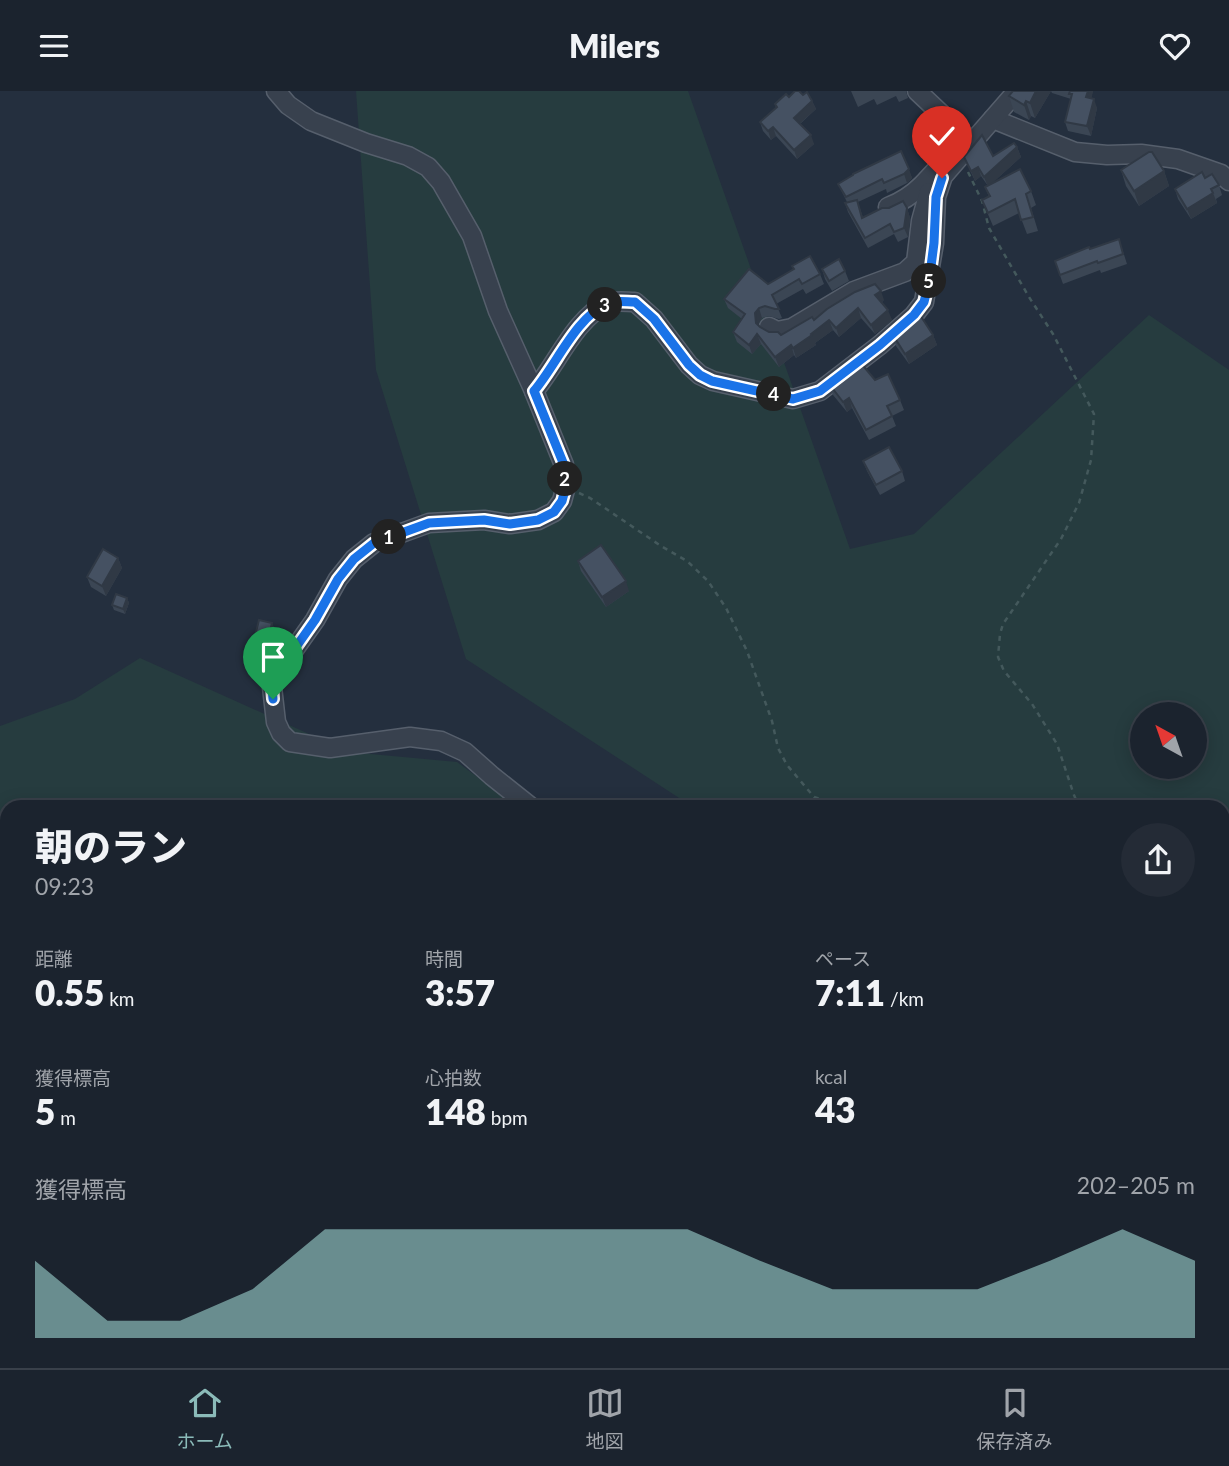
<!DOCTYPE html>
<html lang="ja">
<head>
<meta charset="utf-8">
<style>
  body { margin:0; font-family:Lato,"Noto Sans JP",sans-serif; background:#242b36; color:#f1f3f6; height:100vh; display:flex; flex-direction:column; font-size:26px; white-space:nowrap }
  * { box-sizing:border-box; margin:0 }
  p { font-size:23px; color:#a0a4aa }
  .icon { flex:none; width:38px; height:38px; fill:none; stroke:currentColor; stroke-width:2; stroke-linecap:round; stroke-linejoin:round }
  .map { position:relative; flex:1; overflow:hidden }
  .panel { position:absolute; left:0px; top:709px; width:1230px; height:569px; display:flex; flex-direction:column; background:#1b232e; border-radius:21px 21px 0 0; box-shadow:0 4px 18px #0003,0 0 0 2px #39404a }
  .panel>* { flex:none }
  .needle { width:46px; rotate:320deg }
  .buttons { position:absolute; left:1130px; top:611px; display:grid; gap:14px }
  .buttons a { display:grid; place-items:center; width:77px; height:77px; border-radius:50%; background:#1b232e; box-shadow:0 4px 18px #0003,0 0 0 2px #39404a; font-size:35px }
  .pin { position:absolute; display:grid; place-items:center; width:60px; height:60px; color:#fff; margin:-72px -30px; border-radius:50% 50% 50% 0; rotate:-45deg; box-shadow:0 0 7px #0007 }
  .pin .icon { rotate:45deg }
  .km { position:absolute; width:35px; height:35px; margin:-18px; border-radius:50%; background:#222; color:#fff; font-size:19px; line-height:35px; text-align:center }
  .round { display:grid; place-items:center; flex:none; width:74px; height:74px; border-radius:37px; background:#242b36 }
  .summary { display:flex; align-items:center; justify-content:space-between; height:119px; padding:0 35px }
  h1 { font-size:38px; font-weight:800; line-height:52px }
  .figures { display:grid; grid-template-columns:repeat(3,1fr); gap:10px; height:119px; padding:7px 35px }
  .figures div { display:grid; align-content:center }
  .figures b { font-size:35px; font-weight:800 }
  .figures small { font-size:19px; font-weight:400 }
  .figures p { font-size:19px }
  .chart { height:196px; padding:14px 35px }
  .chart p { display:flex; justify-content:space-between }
  .chart svg { width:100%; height:126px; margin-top:7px; fill:#8bbbb9; opacity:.7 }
  header { display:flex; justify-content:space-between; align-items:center; height:91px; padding:0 35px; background:#1b232e; font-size:32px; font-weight:800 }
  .tabs { display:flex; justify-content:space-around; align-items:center; height:98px; border-top:2px solid #39404a; background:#1b232e; font-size:19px; color:#a0a4aa }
  .tabs a { display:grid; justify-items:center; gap:4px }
  .tabs .on { color:#8bbbb9 }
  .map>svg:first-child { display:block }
  .green { fill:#263c3f; fill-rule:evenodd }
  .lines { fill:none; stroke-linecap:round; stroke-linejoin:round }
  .minor-casing { stroke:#565f6c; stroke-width:21 }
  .path { stroke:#44595c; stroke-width:2.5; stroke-dasharray:5 5; stroke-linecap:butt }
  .minor { stroke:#38414e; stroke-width:18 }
  .wall { fill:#3b4654 }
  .shaded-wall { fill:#303945 }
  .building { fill:#455162; stroke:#303945; stroke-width:2 }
  .route-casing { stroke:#fff; stroke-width:14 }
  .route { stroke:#1a73e8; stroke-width:9 }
</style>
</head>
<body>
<header><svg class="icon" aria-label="menu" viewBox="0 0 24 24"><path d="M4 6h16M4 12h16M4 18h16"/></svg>Milers<svg class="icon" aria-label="heart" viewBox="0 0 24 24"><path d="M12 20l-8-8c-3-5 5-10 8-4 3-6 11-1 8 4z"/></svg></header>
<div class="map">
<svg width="1229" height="1277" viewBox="0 0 1229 1277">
  <rect width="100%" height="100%" fill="#242f3e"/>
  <path class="green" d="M356,0H688L850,458L914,443L1149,224L1229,279V1277H0V635L75,608L140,567L349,661L457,671L518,716H7V1270H1223V716H693L466,568L376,279ZM1143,623H1195V676H1143Z"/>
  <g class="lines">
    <g class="minor-casing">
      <g id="minor">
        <polyline points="276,0 288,14 311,30 366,52 408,65 428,76 441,91 472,145 498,220 534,300 564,374 566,395 562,410 554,421 538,429 510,433 484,429 429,432 374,452 354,468 338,488 315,529 277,583 272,596 276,631 281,642 290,651 330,657 410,646 441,650 465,661 492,685 531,716"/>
        <polyline points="917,0 972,52"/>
        <polyline points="993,28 1075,61 1107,64 1141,63 1178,68 1221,83 1229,90"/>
        <path d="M888,116C901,111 912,104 922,94C931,85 937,76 948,70"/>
        <polyline points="769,236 777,240 792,237 854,200 905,181 916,171 921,130 929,101"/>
        <path d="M534,300C557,273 575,227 608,212C616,209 627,211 635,211L654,228L689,274L700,284L713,290L793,308L820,300L880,254L914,224L924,211L934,152L936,106L943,85L1017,0"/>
        <polyline points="1046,1270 1050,1277"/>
      </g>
    </g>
    <g class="path">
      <polyline points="968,81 982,110 989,137 1029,206 1053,243 1094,323 1091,369 1079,412 1061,448 1003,533 1000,543 998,566 1004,580 1032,613 1057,653 1074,704 1079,716"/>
      <polyline points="579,402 590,407 661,455 687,470 708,490 726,517 747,560 772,630 778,657 787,674 814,706 844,716"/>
      <polyline points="0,859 7,868"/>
      <polyline points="1181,1277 1181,1270"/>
    </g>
    <use href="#minor" class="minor"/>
  </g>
  <g class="wall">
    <polygon points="851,0 906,0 908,7 899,11 896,5 877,14 874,8 858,16"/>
    <polygon points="1013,0 1051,0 1035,27 1031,25 1029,29 1014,21 1009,5"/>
    <polygon points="1051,0 1093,0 1091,7 1097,17 1091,45 1068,40 1065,31 1071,8 1052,2"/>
    <polygon points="803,4 812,10 816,18 800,33 814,53 797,68 776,45 771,49 763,40 760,31 776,17 775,13 789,6"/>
    <polygon points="1017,56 1021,66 990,94 1031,100 1036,114 1031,117 1038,140 1027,143 1019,122 993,135 982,109 989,106 985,96 988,95 981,85 975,90 964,66 993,65"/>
    <polygon points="901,60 912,87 907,92 887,102 886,98 858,111 863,127 907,117 910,127 908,146 898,151 894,143 868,157 848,121 845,112 847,111 838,93"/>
    <polygon points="1121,79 1164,80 1169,95 1139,115 1126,95"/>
    <polygon points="1205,87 1219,94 1222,104 1216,108 1217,112 1191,128 1178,108 1175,98"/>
    <polygon points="1119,148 1127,173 1101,182 1100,179 1063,193 1055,170"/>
    <polygon points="822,178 845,180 849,190 832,200 825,188"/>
    <polygon points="820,183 824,193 806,203 803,198 776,213 782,227 779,228 769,225 762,227 759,232 759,235 769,241 781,244 814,229 884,209 882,211 892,229 875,243 861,227 839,246 833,239 815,252 816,254 796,267 794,264 779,276 761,253 752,263 737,251 733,241 742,228 728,217 724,208 768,193"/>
    <polygon points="893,244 933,244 937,254 909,273 896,255"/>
    <polygon points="875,289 900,309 904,319 892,325 896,335 869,349 852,317 847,321 833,304 830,294"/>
    <polygon points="863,370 902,380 905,390 880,404 867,380"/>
    <polygon points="118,467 122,477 106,505 91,496 87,486"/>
    <polygon points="578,470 629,500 606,516 581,480"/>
    <polygon points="127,507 129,512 125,523 114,519 112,514"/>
    <polygon points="272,532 274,537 270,550 258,547 256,541"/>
  </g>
  <g class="shaded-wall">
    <polygon points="1036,0 1051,0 1035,27 1030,12"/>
    <polygon points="1088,0 1093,0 1090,16 1086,6"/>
    <polygon points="1094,8 1097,17 1091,45 1087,35"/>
    <polygon points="812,10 816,18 797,35 794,27"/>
    <polygon points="1026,10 1031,25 1029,29 1024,14"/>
    <polygon points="773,36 776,45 771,49 768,40"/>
    <polygon points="811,44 814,53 797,68 794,59"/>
    <polygon points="1017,56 1021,66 988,96 984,86"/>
    <polygon points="978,76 981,85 975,90 971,80"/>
    <polygon points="909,78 912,87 907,92 904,83"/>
    <polygon points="1164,80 1169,95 1139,115 1134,100"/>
    <polygon points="1213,102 1217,112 1191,128 1187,118"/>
    <polygon points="907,117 910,127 908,146 904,137"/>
    <polygon points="881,200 884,209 879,213 875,204"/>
    <polygon points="759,217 762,227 759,232 759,242 756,232 755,222"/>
    <polygon points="858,217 861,227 839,246 836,237"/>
    <polygon points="888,219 892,229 875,243 871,234"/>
    <polygon points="829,229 833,239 815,252 816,254 796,267 793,257"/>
    <polygon points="757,243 761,253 752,263 749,254"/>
    <polygon points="933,244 937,254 909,273 905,263"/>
    <polygon points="791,254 794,264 779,276 775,266"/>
    <polygon points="849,307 852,317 847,321 843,311"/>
    <polygon points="118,467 122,477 106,505 102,495"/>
    <polygon points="626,490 629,500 606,516 602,506"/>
    <polygon points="127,507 129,512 125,523 123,518"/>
    <polygon points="272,532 274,537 270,550 269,545"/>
  </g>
  <g class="building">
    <polygon points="795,0 799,0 803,4 807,1 812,10 794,27 811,44 794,59 773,36 768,40 760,31 777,16 775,13 786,3 789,6"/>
    <polygon points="1013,0 1036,0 1030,12 1026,10 1024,14 1009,5"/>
    <polygon points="1070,0 1088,0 1086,6 1094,8 1087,35 1065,31 1072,3 1069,3"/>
    <polygon points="982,44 993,65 1014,52 1017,56 984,86 978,76 971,80 964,66"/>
    <polygon points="901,60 909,78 904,83 884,92 882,88 846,106 838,93 853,84 853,83"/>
    <polygon points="1149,61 1152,61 1164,80 1134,100 1121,79"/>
    <polygon points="1020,78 1031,100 1026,103 1033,126 1021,129 1015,108 988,122 982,109 990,105 985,96"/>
    <polygon points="1202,81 1205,87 1212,83 1219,94 1211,98 1213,102 1187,118 1175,98"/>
    <polygon points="857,109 862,127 882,117 889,117 903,110 907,117 904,137 894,141 890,133 865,147 845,112"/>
    <polygon points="1119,148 1123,163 1098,172 1097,170 1060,184 1055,170 1089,156 1090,158"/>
    <polygon points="810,165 820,183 802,193 799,188 772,204 779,218 775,218 765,215 759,217 755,222 756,232 760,236 769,241 778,241 781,244 812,226 814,229 827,218 855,201 875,193 881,200 875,204 888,219 871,234 858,217 836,237 829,229 811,243 812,244 793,257 791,254 775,266 757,243 749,254 733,241 745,223 724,208 749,178 768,193 794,178 792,175"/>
    <polygon points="839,168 845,180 829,190 822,178"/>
    <polygon points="920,224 933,244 905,263 893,244"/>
    <polygon points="860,271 875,289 888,283 900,309 887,315 892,325 866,339 849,307 843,311 830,294"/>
    <polygon points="889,356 902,380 876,394 863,370"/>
    <polygon points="601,454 626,490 602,506 578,470"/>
    <polygon points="103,458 118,467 102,495 87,486"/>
    <polygon points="116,503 127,507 123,518 112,514"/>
    <polygon points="259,529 272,532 269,545 256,541"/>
  </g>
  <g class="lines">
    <g class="route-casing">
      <path id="route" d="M273,608L272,596L277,583L315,529L338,488L354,468L374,452L429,432L484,429L510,433L538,429L554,421L562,410L566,395L564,374L534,300C557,273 575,227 608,212C616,209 627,211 635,211L654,228L689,274L700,284L712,290L793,308L820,300L880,254L914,224L924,211L929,191L934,152L936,106L942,87"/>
    </g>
    <use href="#route" class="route"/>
  </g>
</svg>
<div class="buttons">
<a><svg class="needle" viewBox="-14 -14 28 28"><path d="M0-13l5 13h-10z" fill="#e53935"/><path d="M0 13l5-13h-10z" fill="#a0a4aa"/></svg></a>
</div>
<div class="pin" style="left:273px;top:608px;background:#1e9e55"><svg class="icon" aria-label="arrive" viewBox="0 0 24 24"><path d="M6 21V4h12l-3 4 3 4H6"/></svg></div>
<div class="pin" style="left:942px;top:87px;background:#d93025"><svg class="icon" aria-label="check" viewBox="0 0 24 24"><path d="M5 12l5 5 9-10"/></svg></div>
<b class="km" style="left:389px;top:446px">1</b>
<b class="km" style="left:565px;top:388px">2</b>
<b class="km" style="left:605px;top:214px">3</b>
<b class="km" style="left:774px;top:303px">4</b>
<b class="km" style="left:929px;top:190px">5</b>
<section class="panel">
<div class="summary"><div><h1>朝のラン</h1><p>09:23</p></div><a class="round"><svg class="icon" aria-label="share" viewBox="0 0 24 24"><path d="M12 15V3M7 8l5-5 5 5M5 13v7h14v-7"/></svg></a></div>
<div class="figures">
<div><p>距離</p><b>0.55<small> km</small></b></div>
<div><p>時間</p><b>3:57</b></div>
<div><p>ペース</p><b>7:11<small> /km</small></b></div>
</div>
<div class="figures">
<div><p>獲得標高</p><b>5<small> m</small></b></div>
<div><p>心拍数</p><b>148<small> bpm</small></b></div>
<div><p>kcal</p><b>43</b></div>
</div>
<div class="chart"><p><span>獲得標高</span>202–205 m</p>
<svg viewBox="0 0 160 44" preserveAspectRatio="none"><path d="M0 44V17L10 38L20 38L30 27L40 6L50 6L60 6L70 6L80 6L90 6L100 17L110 27L120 27L130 27L140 17L150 6L160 17V44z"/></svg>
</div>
</section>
</div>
<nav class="tabs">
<a class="on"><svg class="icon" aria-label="home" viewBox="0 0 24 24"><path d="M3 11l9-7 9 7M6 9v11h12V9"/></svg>ホーム</a>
<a><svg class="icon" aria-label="map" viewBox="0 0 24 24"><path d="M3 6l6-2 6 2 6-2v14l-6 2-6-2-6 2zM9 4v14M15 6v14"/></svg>地図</a>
<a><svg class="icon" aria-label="saved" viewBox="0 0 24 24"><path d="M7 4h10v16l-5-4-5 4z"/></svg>保存済み</a>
</nav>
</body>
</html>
